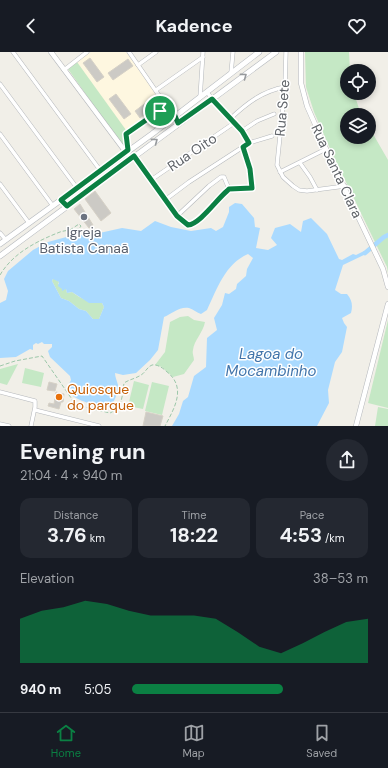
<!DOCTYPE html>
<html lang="en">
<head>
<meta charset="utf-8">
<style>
  body { margin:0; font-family:"DM Sans",sans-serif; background:#242831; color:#f1f3f6; height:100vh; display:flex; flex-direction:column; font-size:15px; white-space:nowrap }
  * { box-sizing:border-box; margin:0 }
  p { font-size:13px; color:#9ea1a6 }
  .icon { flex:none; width:22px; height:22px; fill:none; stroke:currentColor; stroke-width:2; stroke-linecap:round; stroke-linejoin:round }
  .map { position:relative; height:374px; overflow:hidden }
  .panel { display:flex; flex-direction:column; background:#171b24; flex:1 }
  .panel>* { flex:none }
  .buttons { position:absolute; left:340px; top:12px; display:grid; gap:8px }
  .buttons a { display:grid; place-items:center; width:36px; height:36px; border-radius:50%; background:#171b24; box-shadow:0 2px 6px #0003; font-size:20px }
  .pin { position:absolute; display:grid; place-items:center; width:34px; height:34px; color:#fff; margin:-17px; border:2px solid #fff; border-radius:50%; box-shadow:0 1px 4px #0007 }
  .round { display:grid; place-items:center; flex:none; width:42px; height:42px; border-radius:21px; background:#242831 }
  .summary { display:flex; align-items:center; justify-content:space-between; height:68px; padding:0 20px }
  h1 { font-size:22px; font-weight:700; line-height:30px }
  .stats { display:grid; grid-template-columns:repeat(3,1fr); gap:6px; height:68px; padding:4px 20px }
  .stats div { display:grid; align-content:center; border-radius:10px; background:#242831; text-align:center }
  .stats b { font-size:20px; font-weight:700 }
  .stats small { font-size:11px; font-weight:400 }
  .stats p { font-size:11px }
  .chart { height:112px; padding:8px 20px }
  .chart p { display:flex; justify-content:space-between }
  .chart svg { width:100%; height:72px; margin-top:4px; fill:#0b8043; opacity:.7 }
  ul { padding:0 20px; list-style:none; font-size:13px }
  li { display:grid; grid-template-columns:64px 48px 1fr; align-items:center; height:30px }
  li i { height:10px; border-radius:5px; background:#0b8043 }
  header { display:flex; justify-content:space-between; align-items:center; height:52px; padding:0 20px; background:#171b24; font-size:18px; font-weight:700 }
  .dock { display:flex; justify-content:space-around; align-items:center; height:56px; border-top:1px solid #363941; background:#171b24; font-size:11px; color:#9ea1a6 }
  .dock a { display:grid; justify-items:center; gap:2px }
  .dock .selected { color:#0b8043 }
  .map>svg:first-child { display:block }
  .commercial { fill:#fef7e0 }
  .green { fill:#c5e8c5 }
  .water { fill:#aadaff; fill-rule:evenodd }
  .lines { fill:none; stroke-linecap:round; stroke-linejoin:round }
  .canal { stroke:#aadaff; stroke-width:4.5 }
  .building { fill:#cccac5; stroke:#d6d1c6 }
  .minor-casing { stroke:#b5b8bc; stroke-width:4.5 }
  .tertiary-casing { stroke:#b5b8bc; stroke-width:5.5 }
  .secondary-casing { stroke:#b6babf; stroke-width:6 }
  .path { stroke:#9cc7a9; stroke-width:1; stroke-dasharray:4 2; stroke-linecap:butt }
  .minor { stroke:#fff; stroke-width:3.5 }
  .tertiary { stroke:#fff; stroke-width:4.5 }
  .secondary { stroke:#fff; stroke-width:5 }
  .oneway { stroke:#979a9d }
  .route-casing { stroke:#fff; stroke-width:8 }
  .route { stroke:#0b8043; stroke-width:5 }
  .worship-dot { fill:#6b7280; stroke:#fff; stroke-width:1.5 }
  .food-dot { fill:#e8710a; stroke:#fff; stroke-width:1.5 }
  .labels { text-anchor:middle; stroke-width:3; stroke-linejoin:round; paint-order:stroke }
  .street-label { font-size:14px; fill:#5f6368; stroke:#fff }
  .worship-label { font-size:14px; fill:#5b616d; stroke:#fff }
  .food-label { font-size:14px; fill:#c56008; stroke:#fff; text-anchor:start }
  .water-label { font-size:15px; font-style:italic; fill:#4174aa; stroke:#fff }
</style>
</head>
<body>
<header><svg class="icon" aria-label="back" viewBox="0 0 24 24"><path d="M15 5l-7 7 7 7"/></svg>Kadence<svg class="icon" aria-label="heart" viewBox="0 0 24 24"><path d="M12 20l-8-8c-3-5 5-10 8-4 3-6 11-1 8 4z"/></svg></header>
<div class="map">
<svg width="388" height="374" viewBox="0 0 388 374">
  <rect width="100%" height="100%" fill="#f1efe8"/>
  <polygon class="commercial" points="91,0 126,0 164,49 126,78 126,94 68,17"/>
  <g class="green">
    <polygon points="305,0 349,0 350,19 347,19 347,41 354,41 361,63 347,63 347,85 369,85 369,75 388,108 388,221 387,215 331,99 314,60 306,35"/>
    <polygon points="77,10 126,78 126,94 123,95 68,17"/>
    <path d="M54,226L59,230L58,232L66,237L67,241L72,240C81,247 91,251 102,251L104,255L99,267H93L86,259L79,257L69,249L61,246L52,229Z"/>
    <path d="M188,264L194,268L205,270C203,281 194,288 193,298C192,301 194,305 194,308L184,322L173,325L162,315L155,313L165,300L170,270L180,265Z"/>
    <polygon points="388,268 388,356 368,351"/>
    <polygon points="18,312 7,333 0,331 0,317"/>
    <polygon points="25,316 44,321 41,335 22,331"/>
    <polygon points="134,329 149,333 143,357 128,354"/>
    <polygon points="152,330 169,334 162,363 145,359"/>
    <polygon points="378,355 388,357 388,374 375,374"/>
  </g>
  <path class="water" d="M235,151L242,152L254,166L255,175L260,176L256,196L268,198L277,193L271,186L275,176L290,172L301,180L303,169L311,166L327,182L339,207L342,208L353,202L356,203L364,199L366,202L343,213L335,238L341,242H347C352,248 353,253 351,261L342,266L344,271L347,275L342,300L335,310L328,338L329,351L317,374H172L179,362L183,349L188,345L194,324L206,315L207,286L217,278L214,266L222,253L225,241L229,242L236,237L237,232L246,224L247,217L253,206L248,202C225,212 217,237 207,258L201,262C197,261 193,257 189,256C180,254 171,262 164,265L158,298L150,308L136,321L123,323L115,321C115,325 117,329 118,333C118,342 115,348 110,355C102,356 79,349 73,344C70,341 70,338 67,336L71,328L70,324L50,305L48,299L52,295V292H44L42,290L38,292L36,291L33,293V298L30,297L16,305L0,306V251L6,248L8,239L4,227L8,219L33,198L48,190L70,184H78L90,181L95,182L122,176L141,179L155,169L171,175L191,179L211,176L216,179L223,175L229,160V155ZM53,227L59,230L58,234L62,237V239L66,237L67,241L72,240L89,251H102L104,255L99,267H93L86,259L79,257L69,249L61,246L52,229Z"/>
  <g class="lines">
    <polyline class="canal" points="365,201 384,185 388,183"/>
  </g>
  <g class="building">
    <polygon points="90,6 104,25 97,30 83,11"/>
    <polygon points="128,7 133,14 113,28 108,21"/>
    <polygon points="116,42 131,62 124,67 109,47"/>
    <polygon points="155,44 160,51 140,66 135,59"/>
    <polygon points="95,139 111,161 101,169 85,147"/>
    <polygon points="80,152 93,173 89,176 74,157"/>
    <polygon points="49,330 57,332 55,339 47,338"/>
    <polygon points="56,340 64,342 63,350 61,350 59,357 48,354 49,351 54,352"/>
    <polygon points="146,360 163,364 160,374 143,374"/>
  </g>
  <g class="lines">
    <g class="minor-casing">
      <g id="minor">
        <polyline points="13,0 100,118"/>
        <polyline points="129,0 178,71"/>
        <polyline points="286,0 285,35 277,113 283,125 293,134 299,138 307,139 345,134"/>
        <polyline points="138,13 156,0"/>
        <polyline points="64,18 87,0"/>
        <polyline points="231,21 233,0"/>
        <polyline points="0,32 77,136"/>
        <polyline points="156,38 203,5"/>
        <path d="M207,40C219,58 237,72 249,91"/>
        <polyline points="200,46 203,0"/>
        <path d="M230,67C246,52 262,39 285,35"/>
        <polyline points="242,79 257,69 274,62"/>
        <polyline points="0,82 53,154"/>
        <polyline points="128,98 127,82 159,59 174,65"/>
        <polyline points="134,104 177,164 185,172 190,173 199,167 229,137 250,137 252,136 250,117 243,95"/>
        <polyline points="300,111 310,125 317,138"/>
        <polyline points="280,120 326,97"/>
        <polyline points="151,128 234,71"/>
        <polyline points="0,132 29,171"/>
        <polyline points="165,148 189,130 249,91 272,84"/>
        <polyline points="177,164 209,134 221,125 224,125 229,137"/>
        <polyline points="0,181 6,188"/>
        <polyline points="0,340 35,349 35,355 31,374"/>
        <polyline points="35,358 99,374"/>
        <polyline points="0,372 9,374"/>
      </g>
    </g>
    <g class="tertiary-casing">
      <g id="tertiary">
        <polyline points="51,0 131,107"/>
        <polyline points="301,0 301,31 307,54 326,97 383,217 388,235"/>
        <polyline points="356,374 388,252"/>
      </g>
    </g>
    <g class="secondary-casing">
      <g id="secondary">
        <polyline points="0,192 152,82 259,0"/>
        <polyline points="0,204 276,0"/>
      </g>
    </g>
    <g class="path">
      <path d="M0,223C13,201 37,189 60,180C66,178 73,178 79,177L81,174L79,172L70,178"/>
      <path d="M0,314L15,309L42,304L76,353L110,361C123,355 122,344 124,331C130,327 135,327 141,323C145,321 147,315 152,313C157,312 163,316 166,319C187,335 175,355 165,374"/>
    </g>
    <use href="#minor" class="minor"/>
    <use href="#tertiary" class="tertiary"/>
    <use href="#secondary" class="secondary"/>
  </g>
  <defs><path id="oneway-chevron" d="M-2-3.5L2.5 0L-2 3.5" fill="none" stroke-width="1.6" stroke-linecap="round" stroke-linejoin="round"/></defs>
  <g class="oneway">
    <use href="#oneway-chevron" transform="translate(244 24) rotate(-36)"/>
    <use href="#oneway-chevron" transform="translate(155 89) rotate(-37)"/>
  </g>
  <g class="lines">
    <g class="route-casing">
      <path id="route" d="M212,47L242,79L249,91L243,95L250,117L252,136L229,137L227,139C217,147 200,172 188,173L177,164L134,104L67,154L61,148L128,98L126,82L159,59L175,64L178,71Z"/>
    </g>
    <use href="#route" class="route"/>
  </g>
  <circle class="worship-dot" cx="84" cy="165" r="4"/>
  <circle class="food-dot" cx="59" cy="345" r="4"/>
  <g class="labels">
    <g class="street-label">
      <text transform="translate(282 56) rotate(-85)" y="5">Rua Sete</text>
      <text transform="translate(192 100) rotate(-34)" y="5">Rua Oito</text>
      <text transform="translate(337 119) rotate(65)" y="5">Rua Santa Clara</text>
    </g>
    <g class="worship-label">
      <text x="84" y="185">Igreja<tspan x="84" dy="16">Batista Canaã</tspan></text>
    </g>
    <g class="food-label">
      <text x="67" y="342">Quiosque<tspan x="67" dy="16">do parque</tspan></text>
    </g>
    <g class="water-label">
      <text x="271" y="307">Lagoa do<tspan x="271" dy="17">Mocambinho</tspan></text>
    </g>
  </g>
</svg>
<div class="buttons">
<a><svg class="icon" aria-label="locate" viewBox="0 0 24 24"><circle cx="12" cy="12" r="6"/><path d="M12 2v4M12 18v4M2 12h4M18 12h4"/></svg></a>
<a><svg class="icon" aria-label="layers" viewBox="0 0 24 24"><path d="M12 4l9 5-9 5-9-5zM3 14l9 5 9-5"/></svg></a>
</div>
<div class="pin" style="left:160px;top:59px;background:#1e9e55"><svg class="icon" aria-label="arrive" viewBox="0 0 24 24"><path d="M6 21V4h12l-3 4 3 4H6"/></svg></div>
</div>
<section class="panel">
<div class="summary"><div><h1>Evening run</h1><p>21:04 · 4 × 940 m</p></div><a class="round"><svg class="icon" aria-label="share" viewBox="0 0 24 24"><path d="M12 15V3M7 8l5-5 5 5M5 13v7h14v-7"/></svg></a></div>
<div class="stats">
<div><p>Distance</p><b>3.76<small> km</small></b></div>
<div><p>Time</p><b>18:22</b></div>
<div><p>Pace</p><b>4:53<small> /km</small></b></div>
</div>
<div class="chart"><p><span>Elevation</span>38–53 m</p>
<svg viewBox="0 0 160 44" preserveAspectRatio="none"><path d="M0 44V17L10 12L20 10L30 6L40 8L50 12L60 15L70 15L80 15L90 17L100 25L110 34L120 38L130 32L140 25L150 19L160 17V44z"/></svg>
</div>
<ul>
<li><b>940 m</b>5:05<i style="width:64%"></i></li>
</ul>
</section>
<nav class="dock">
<a class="selected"><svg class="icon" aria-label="home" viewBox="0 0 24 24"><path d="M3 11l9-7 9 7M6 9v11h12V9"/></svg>Home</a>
<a><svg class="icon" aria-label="map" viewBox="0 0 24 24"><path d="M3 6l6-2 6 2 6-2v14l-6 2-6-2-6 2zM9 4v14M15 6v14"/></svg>Map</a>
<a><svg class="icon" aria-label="saved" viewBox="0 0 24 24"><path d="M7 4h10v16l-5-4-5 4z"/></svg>Saved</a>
</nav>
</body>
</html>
